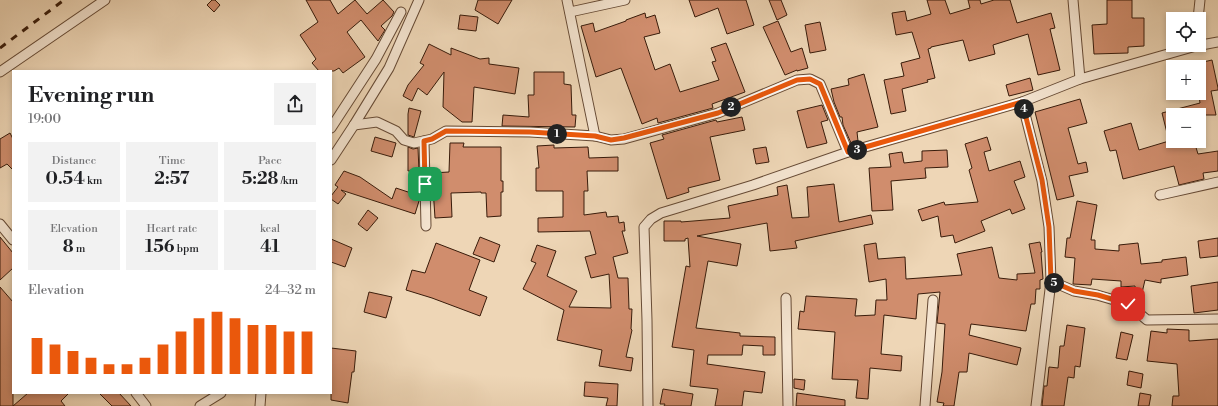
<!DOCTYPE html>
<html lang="en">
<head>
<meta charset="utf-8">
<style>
  body { margin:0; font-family:"Libre Bodoni",serif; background:#f2f2f2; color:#202124; height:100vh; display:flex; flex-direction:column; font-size:15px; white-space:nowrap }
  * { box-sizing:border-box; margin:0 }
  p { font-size:13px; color:#757577 }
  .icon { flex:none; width:22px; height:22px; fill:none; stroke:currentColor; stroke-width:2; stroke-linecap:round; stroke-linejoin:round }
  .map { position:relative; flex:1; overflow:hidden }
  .sheet { position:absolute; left:12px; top:70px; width:320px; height:324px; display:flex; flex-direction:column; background:#fff; border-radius:0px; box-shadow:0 2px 6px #0003 }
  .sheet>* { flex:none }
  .tools { position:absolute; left:1166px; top:12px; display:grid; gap:8px }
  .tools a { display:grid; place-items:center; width:40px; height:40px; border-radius:0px; background:#fff; box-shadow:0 2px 6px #0003; font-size:20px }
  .pin { position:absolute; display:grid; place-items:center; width:34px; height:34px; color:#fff; margin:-17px; border-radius:8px; box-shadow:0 2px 6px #0006 }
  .km { position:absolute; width:20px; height:20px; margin:-10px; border-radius:50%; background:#222; color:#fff; font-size:11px; line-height:20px; text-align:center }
  .round { display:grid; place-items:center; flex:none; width:42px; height:42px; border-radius:0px; background:#f2f2f2 }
  .summary { display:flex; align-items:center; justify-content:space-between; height:68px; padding:0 16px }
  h1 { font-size:22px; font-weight:700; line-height:30px }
  .figures { display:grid; grid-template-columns:repeat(3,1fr); gap:6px; height:68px; padding:4px 16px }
  .figures div { display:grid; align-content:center; border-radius:0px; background:#f2f2f2; text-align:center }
  .figures b { font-size:17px; font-weight:700 }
  .figures small { font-size:11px; font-weight:400 }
  .figures p { font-size:11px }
  .chart { height:112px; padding:8px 16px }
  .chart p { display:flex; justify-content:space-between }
  .chart svg { width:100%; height:72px; margin-top:4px; stroke:#ea580c; stroke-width:6 }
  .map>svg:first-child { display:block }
  .building { fill:#d08d6d; stroke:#381b0a }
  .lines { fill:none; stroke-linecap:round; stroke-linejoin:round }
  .street-casing { stroke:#664a35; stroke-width:11 }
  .street { stroke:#f4e4d0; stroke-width:9 }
  .rail { stroke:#381b0a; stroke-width:3; stroke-dasharray:7 7; stroke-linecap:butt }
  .route-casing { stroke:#fff; stroke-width:8 }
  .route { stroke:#ea580c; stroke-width:5 }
</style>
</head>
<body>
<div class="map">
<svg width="1218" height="406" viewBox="0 0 1218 406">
  <rect width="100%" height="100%" fill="#eed6b6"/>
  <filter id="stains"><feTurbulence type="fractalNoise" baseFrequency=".005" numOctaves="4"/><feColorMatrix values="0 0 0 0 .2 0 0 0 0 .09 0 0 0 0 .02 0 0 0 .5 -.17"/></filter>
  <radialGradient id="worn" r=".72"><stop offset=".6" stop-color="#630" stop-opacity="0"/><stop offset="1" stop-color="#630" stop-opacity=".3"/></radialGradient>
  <g class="building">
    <polygon points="212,0 215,0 220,5 214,12 207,5"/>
    <polygon points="306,0 330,0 338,14 355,0 367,14 383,0 394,12 392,16 381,26 385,30 378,41 361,20 347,32 365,57 343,73 339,68 334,71 319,71 312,63 316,59 300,35 318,22"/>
    <polygon points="478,0 512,0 498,24 475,10"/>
    <polygon points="689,0 746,0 754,25 727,34 718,8 695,17"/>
    <polygon points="769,0 781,0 787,15 777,20"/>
    <polygon points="927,0 945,0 950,14 970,8 968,0 980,0 981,4 994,0 1010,0 1017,23 1051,13 1055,28 1050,29 1060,70 1038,75 1028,34 993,45 995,54 969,61 963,40 931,47 931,48 928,49 935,78 927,80 928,82 902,89 906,111 891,114 884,80 904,76 901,63 920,58 912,32 896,35 892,13 905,11 907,21 931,14"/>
    <polygon points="1107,0 1132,0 1132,18 1144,18 1144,46 1128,47 1128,53 1094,54 1092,25 1107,24"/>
    <polygon points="645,13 646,18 655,15 660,33 644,37 655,70 670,64 680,92 719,80 712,62 716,61 711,48 726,43 745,92 712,104 713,108 658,123 657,118 642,124 621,68 596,77 581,26 593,23 595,32 626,21 626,20"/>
    <polygon points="460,15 478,17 476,31 458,29"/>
    <polygon points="778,21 791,52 802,48 808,68 797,71 797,70 785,75 763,27"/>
    <polygon points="820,22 826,50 810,53 805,25"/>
    <polygon points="429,44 451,55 451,48 480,59 489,58 489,64 519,68 515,94 474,87 472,122 462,122 443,107 444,72 427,95 418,88 412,101 403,96 408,85 424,65 420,63"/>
    <polygon points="1212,60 1218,88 1218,90 1211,91 1216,115 1173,115 1173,141 1194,141 1198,154 1218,151 1218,171 1203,173 1204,179 1179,185 1174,166 1123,179 1116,150 1110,151 1104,131 1131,123 1139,150 1169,141 1162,113 1200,103 1199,96 1199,63"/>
    <polygon points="534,72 564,72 564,84 571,85 572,115 576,115 575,127 502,126 503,115 529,117 528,95 534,95"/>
    <polygon points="864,74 878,127 857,132 858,141 851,143 843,125 842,117 840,117 834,102 831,89 849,85 848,79"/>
    <polygon points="1030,78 1033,90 1009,96 1006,85"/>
    <polygon points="1080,99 1087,123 1068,128 1078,164 1086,162 1088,172 1069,176 1074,196 1057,200 1035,112"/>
    <polygon points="822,105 828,120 821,122 827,143 807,148 797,111"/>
    <polygon points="409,108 421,111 414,137 408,135 408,114"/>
    <polygon points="742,117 745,130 710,137 720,180 688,188 689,192 667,199 650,143 664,139 662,135 716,120 717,122"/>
    <polygon points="10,133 13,139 13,170 7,164 0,168 0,139"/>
    <polygon points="375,137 396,143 392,157 371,151"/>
    <polygon points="987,137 991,150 984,152 989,171 1020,161 1025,177 1014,181 1025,209 1012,214 1010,209 981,221 985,231 955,243 953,235 941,237 938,216 922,221 918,210 944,202 945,205 978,202 969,170 972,168 965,144"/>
    <polygon points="450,143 464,143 463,147 501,147 501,181 503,181 503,192 501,192 501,216 487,217 486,193 481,193 481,192 451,193 452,217 435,218 432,173 449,172"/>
    <polygon points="554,145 554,148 588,147 589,158 618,157 618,171 587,171 588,191 584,191 584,215 606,212 607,217 618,216 619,223 624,222 625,231 622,231 628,253 613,257 618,278 628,278 629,309 632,309 631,329 632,330 626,357 633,358 631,371 599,366 602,350 557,340 564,310 523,289 536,263 531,261 537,245 556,251 547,276 577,291 569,307 611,308 609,274 591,278 585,257 596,254 590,231 538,232 538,218 563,217 563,191 536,191 536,168 539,168 537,146"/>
    <polygon points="408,147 413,149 418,148 419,171 408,171"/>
    <polygon points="766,147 769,162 756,164 753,149"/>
    <polygon points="947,150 948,167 925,168 926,178 891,181 893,210 872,211 869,168 891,167 889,154 902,152 904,163 922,161 922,151"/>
    <polygon points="344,171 360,177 392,199 396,188 411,193 411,173 419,173 419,201 415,214 341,190 346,194 338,204 331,199 331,196 338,187 335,185"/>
    <polygon points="834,184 839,222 871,215 873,224 795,241 797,248 770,251 767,223 697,236 741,244 737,266 708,261 696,328 740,333 740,336 775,337 775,355 763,355 763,346 743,345 742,355 708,355 707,364 765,372 762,393 744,391 742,406 715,406 718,389 690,386 694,350 672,347 686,266 690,267 688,238 685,239 685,241 664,241 664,221 681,221 681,222 730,218 728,206 778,195 777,187 787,185 792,218 809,217 807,187"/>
    <polygon points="1077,201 1097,205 1091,240 1095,240 1095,249 1119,251 1119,245 1138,243 1141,264 1162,262 1162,260 1186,257 1188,275 1161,279 1161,283 1145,280 1139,306 1137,304 1135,286 1121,287 1121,281 1092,279 1091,285 1073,284 1075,258 1065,257 1067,238 1070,238"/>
    <polygon points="368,210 378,218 367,231 358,224"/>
    <polygon points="0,237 13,253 13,268 0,280"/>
    <polygon points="480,237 500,245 494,262 473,254"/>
    <polygon points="1218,238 1218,256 1200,258 1198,241"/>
    <polygon points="331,239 352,248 345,267 331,262"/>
    <polygon points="1040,242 1042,252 1041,252 1043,279 1040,280 1040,289 1036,289 1035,304 1031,304 1026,331 971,324 969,335 1021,348 1017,365 969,353 967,372 959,372 954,406 943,406 944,403 937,402 942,372 945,324 937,323 940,292 918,294 916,319 884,315 881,354 902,356 901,371 870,368 868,399 856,398 858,380 832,379 835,332 798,329 800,311 804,312 806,296 857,299 855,316 875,315 876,300 887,300 886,279 869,282 864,245 876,243 878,259 905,257 906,279 962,275 957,254 992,247 999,278 1017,280 1017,274 1035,273 1029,244"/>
    <polygon points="436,243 480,260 469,290 487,297 480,316 432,298 406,290 412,270 425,273"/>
    <polygon points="1218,282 1218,310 1194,313 1191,286"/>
    <polygon points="0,287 13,302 13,406 28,393 69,393 61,401 65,406 0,406"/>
    <polygon points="369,292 392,297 386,318 364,312"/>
    <polygon points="1067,325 1085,328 1080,367 1075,366 1074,378 1068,377 1064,406 1042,406 1044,386 1047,386 1049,367 1058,368 1060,346 1064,346"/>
    <polygon points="1167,329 1189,330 1189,341 1218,339 1218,406 1172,406 1173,396 1179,396 1177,364 1147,361 1151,331 1167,333"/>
    <polygon points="1121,332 1133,335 1127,360 1116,358"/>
    <polygon points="331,348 356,351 354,372 352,372 348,403 331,400"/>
    <polygon points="1129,371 1143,374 1141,388 1127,385"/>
    <polygon points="794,379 805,380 804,390 794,388"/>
    <polygon points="585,382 618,384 617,406 606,406 608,398 584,396"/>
    <polygon points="663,389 693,394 691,406 664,406 665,404 660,404"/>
    <polygon points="99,393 119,393 131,406 112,406"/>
    <polygon points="797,393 845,400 845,406 796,406"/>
    <polygon points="1140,393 1151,395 1149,406 1138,406"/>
  </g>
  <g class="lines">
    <g class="street-casing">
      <g id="street">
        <polyline points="567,0 595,136"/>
        <polyline points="1073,0 1080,79"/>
        <polyline points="570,12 625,0"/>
        <polyline points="1198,19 1200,0"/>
        <polyline points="0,72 105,0"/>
        <polyline points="1022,102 1042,181 1049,227 1051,281 1036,406"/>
        <polyline points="354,125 377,122 396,131 404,140 414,143 432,139 446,131 530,132 595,136 611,140 624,139 718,113 797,80 810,79 820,84 848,152"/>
        <polyline points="331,128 376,59 401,12"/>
        <polyline points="424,141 426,226"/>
        <polyline points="331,160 354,125 389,68 419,0"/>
        <polyline points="1160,195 1218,182"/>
        <polyline points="0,224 13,240"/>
        <polyline points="1051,281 1074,291 1097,295 1128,304 1147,320 1218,319"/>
        <polyline points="786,298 788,406"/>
        <polyline points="136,393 146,406"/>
        <polyline points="200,406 221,393"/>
        <polyline points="260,406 261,393"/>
        <polyline points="648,406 647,320 644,227 651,219 661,213 753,185 848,152 1022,102 1080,79 1196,46 1218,42"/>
        <polyline points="925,406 933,300"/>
      </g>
    </g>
    <use href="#street" class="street"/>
    <polyline class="rail" points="0,48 64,0"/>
  </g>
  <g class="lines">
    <g class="route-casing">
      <polyline id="route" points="425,184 424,141 432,139 446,131 530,132 595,136 611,140 624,138 718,113 797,80 810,79 820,84 848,152 1022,102 1042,180 1049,227 1051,281 1074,291 1098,295 1128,304"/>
    </g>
    <use href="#route" class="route"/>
  </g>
  <rect width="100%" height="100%" filter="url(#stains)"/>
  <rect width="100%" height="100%" fill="url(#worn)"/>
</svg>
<div class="tools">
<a><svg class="icon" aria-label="locate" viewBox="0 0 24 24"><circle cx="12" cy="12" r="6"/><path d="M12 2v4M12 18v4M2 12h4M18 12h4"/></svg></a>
<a>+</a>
<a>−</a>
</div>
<div class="pin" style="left:425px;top:184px;background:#1e9e55"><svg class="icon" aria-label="arrive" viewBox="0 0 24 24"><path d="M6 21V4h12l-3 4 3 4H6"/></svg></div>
<div class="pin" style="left:1128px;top:304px;background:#d93025"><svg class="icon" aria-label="check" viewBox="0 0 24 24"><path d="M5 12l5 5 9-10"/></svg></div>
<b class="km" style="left:557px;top:134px">1</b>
<b class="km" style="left:731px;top:107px">2</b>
<b class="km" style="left:857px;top:150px">3</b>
<b class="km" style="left:1024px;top:109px">4</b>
<b class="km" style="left:1054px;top:283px">5</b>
<section class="sheet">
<div class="summary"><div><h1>Evening run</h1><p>19:00</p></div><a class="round"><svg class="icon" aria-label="share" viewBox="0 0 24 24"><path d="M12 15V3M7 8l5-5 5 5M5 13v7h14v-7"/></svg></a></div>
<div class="figures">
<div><p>Distance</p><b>0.54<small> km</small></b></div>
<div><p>Time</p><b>2:57</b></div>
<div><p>Pace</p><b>5:28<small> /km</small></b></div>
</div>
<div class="figures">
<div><p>Elevation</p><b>8<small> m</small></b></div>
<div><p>Heart rate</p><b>156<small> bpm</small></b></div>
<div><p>kcal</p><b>41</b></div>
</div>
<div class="chart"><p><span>Elevation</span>24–32 m</p>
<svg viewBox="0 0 160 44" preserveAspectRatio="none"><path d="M5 44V22M15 44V26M25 44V30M35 44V34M45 44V38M55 44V38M65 44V34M75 44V26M85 44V18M95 44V10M105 44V6M115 44V10M125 44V14M135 44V14M145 44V18M155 44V18"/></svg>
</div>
</section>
</div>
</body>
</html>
